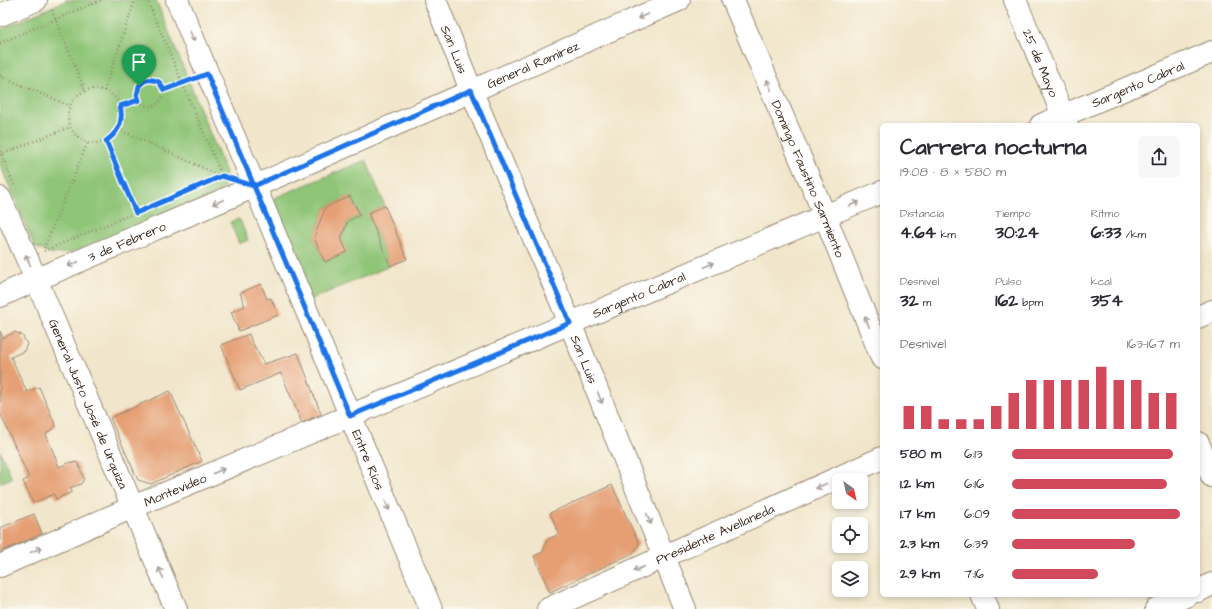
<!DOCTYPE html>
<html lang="es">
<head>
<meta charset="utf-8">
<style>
  body { margin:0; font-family:"Architects Daughter",sans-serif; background:#f7f7f7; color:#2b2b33; height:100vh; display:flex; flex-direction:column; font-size:15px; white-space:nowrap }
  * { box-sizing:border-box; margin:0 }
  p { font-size:13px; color:#7c7c81 }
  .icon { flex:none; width:22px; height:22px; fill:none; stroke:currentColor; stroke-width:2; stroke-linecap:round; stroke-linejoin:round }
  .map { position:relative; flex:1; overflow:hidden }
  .details { position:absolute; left:880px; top:123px; width:320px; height:474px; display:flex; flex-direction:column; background:#fff; border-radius:6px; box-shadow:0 2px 6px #0003 }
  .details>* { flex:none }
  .needle { width:26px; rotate:146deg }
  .fabs { position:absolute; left:832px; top:473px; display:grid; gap:8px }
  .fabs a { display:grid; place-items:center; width:36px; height:36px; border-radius:6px; background:#fff; box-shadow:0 2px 6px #0003; font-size:20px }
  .pin { position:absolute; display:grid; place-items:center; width:34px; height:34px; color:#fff; margin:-41px -17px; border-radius:50% 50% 50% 0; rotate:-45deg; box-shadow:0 0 4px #0007 }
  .pin .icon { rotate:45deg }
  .round { display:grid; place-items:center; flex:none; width:42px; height:42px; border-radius:6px; background:#f7f7f7 }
  .summary { display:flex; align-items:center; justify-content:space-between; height:68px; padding:0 20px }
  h1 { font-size:22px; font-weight:700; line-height:30px }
  .figures { display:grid; grid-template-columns:repeat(3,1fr); gap:6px; height:68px; padding:4px 20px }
  .figures div { display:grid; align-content:center }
  .figures b { font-size:17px; font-weight:700 }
  .figures small { font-size:11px; font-weight:400 }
  .figures p { font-size:11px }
  .chart { height:112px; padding:8px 20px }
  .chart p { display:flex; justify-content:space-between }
  .chart svg { width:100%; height:72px; margin-top:4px; stroke:#d1495b; stroke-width:6 }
  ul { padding:0 20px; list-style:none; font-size:13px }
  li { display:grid; grid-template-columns:64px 48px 1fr; align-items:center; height:30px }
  li i { height:10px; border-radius:5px; background:#d1495b }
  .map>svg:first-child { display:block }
  .green { fill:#8fc577; stroke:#65784a; fill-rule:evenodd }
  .building { fill:#e59f73 }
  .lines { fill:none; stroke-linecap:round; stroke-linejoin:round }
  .minor-casing { stroke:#968874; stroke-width:24 }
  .path { stroke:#968874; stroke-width:2.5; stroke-dasharray:1 3; stroke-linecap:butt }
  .minor { stroke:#fff; stroke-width:22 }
  .oneway { stroke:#a79f9a }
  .route-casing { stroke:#fff; stroke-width:8 }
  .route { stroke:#1a73e8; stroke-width:5 }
  .labels { text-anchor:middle; stroke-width:3; stroke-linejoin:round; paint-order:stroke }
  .street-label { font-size:13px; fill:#3b2a1e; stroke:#fbf7ec }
</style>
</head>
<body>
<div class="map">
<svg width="1212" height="609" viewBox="0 0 1212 609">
  <rect width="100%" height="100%" fill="#fbf7ec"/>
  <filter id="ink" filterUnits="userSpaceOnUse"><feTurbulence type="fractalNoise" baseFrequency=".025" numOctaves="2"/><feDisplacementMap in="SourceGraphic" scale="8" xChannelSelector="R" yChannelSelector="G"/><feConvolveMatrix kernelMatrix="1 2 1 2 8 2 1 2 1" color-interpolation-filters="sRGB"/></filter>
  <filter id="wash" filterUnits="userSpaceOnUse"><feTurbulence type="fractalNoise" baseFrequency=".012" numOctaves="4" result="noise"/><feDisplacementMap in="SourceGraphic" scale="16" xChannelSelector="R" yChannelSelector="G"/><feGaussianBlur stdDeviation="0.9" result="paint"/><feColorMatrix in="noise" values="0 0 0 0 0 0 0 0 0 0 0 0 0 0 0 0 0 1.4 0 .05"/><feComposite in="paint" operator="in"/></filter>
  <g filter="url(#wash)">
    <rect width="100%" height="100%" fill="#f1e6cb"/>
    <g class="green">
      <polygon points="67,0 156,0 226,173 224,187 211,197 75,252 53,254 35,247 0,164 0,30"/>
      <path d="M366,160L385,206L371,212L370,218L390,266L307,301L271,214L274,198ZM350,196L360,215L348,221L341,238L346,252L325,262L314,238L325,208Z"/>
      <polygon points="238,219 240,220 248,240 239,244 230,222"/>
      <polygon points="0,451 12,478 0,483"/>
    </g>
    <g id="blocks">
      <g class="building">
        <polygon points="350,196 360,215 348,221 341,238 347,252 325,262 314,238 325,208"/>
        <polygon points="385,206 407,259 390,266 368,213"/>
        <polygon points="261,284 267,299 271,298 278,315 239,331 231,312 245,306 240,293"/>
        <polygon points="0,331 3,338 15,332 22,335 27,344 24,351 11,357 27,392 39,387 56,426 46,434 59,467 71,462 78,463 84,479 81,484 70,488 72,492 56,499 54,494 33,503 23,481 29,478 0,413"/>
        <polygon points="249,334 251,340 264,364 298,353 321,414 302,423 281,373 240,390 221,345"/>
        <polygon points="170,391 202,461 151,484 138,480 110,418"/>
        <polygon points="612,485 639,544 633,553 550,592 534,556 543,552 547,540 559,534 550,513"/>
        <polygon points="34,514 42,534 0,552 0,528"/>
      </g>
    </g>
  </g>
  <g filter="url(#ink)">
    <use href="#blocks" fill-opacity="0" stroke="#968874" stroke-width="1"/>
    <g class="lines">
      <g class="minor-casing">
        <g id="minor">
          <path id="s1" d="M177,0L431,609"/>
          <path id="s2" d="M435,0L471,90L570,323L685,609"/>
          <path id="s3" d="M733,0L825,216L882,358"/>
          <path id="s4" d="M1015,0L1067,125"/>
          <polyline points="0,15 36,0"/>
          <path id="s5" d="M1041,125L1212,52"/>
          <path id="s6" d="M0,198L36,279L176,609"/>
          <path id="s7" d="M0,296C83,258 169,224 253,187C395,125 537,62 679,0"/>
          <polyline points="1198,317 1212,311"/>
          <polyline points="1198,443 1212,476"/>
          <path id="s8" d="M0,566L133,507L882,192"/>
          <polyline points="1198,591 1212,584"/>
          <polyline points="982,595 988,609"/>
          <path id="s9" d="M548,609L882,458"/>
          <polyline points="1156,609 1188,595"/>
        </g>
      </g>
      <g class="path">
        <polyline points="52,10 85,91"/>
        <polyline points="0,43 101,0"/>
        <polyline points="0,76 70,106"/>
        <circle cx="150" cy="93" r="13"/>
        <circle cx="95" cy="116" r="27"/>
        <polyline points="163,90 190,80"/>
        <polyline points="104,91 135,0"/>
        <polyline points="120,106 139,99"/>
        <polyline points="118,129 221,176"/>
        <polyline points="106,141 136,214"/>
        <polyline points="0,151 14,185"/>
        <polyline points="0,155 70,127"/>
        <polyline points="44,248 88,142"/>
        <polyline points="44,251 222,176 147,0"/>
      </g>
      <use href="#minor" class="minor"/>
    </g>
    <defs><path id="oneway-shaft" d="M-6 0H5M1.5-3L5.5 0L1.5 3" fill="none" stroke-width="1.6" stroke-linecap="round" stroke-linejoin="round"/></defs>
    <g class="oneway">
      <use href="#oneway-shaft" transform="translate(643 16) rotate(157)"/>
      <use href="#oneway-shaft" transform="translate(192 36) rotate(68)"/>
      <use href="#oneway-shaft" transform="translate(769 85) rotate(-113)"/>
      <use href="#oneway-shaft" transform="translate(218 202) rotate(157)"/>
      <use href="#oneway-shaft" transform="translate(854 204) rotate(-23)"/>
      <use href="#oneway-shaft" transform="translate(28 260) rotate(-114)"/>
      <use href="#oneway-shaft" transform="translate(73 264) rotate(157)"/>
      <use href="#oneway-shaft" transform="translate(709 265) rotate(-23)"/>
      <use href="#oneway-shaft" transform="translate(867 322) rotate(-112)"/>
      <use href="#oneway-shaft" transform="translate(600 398) rotate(68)"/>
      <use href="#oneway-shaft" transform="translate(219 471) rotate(-23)"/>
      <use href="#oneway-shaft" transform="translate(821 486) rotate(156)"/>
      <use href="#oneway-shaft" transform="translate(387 505) rotate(67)"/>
      <use href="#oneway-shaft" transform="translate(649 519) rotate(68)"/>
      <use href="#oneway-shaft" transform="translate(36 550) rotate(-24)"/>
      <use href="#oneway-shaft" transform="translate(639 569) rotate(156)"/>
      <use href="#oneway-shaft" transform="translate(161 573) rotate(-113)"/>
    </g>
  </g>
  <g class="lines" filter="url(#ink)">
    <g class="route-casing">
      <path id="route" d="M139,86L137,95L139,100L120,106C124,121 119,132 106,141L136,213L222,176L254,186L350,416L570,323L471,90L254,186L207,74L164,90L159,82C151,78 144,79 139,86"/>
    </g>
    <use href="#route" class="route"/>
  </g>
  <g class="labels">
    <g class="street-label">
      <text dy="5" stroke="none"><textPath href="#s2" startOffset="53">San Luis</textPath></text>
      <text dy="5" stroke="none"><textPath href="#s4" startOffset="68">25 de Mayo</textPath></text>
      <text dy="5" stroke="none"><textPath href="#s7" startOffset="581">General Ramírez</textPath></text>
      <text dy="5" stroke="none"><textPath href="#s5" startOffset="105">Sargento Cabral</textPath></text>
      <text dy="5" stroke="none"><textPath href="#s3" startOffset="194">Domingo Faustino Sarmiento</textPath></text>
      <text dy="5" stroke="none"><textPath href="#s7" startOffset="138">3 de Febrero</textPath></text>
      <text dy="5" stroke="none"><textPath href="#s8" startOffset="694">Sargento Cabral</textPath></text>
      <text dy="5" stroke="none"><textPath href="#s2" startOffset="389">San Luis</textPath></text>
      <text dy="5" stroke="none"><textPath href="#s6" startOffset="224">General Justo José de Urquiza</textPath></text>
      <text dy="5" stroke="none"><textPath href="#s1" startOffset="498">Entre Ríos</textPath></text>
      <text dy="5" stroke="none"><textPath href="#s8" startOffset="191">Montevideo</textPath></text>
      <text dy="5" stroke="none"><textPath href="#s9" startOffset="183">Presidente Avellaneda</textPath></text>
    </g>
  </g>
</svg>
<div class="fabs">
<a><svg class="needle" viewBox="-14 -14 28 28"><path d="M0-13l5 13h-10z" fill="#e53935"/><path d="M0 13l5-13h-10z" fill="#7c7c81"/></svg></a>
<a><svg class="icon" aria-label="locate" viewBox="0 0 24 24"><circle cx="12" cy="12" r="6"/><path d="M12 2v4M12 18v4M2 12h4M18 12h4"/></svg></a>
<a><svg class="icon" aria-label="layers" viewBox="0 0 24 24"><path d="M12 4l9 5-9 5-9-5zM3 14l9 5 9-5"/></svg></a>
</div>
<div class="pin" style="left:139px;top:86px;background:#1e9e55"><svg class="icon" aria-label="arrive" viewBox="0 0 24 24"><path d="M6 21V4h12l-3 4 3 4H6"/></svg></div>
<section class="details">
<div class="summary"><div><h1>Carrera nocturna</h1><p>19:08 · 8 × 580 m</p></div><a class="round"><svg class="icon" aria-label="share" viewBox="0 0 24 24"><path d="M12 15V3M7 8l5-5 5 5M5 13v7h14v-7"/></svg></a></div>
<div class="figures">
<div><p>Distancia</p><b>4.64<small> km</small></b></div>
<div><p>Tiempo</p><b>30:24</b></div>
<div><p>Ritmo</p><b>6:33<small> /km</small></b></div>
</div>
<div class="figures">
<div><p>Desnivel</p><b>32<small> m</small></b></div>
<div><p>Pulso</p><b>162<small> bpm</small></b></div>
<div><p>kcal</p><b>354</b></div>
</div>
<div class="chart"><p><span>Desnivel</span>163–167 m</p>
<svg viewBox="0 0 160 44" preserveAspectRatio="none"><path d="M5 44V30M15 44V30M25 44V38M35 44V38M45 44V38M55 44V30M65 44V22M75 44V14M85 44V14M95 44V14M105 44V14M115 44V6M125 44V14M135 44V14M145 44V22M155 44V22"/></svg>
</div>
<ul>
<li><b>580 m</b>6:13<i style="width:96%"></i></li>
<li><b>1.2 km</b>6:16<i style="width:92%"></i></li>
<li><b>1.7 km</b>6:09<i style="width:100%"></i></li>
<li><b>2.3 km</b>6:39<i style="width:73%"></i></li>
<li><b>2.9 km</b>7:16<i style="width:51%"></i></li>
</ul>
</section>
</div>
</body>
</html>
